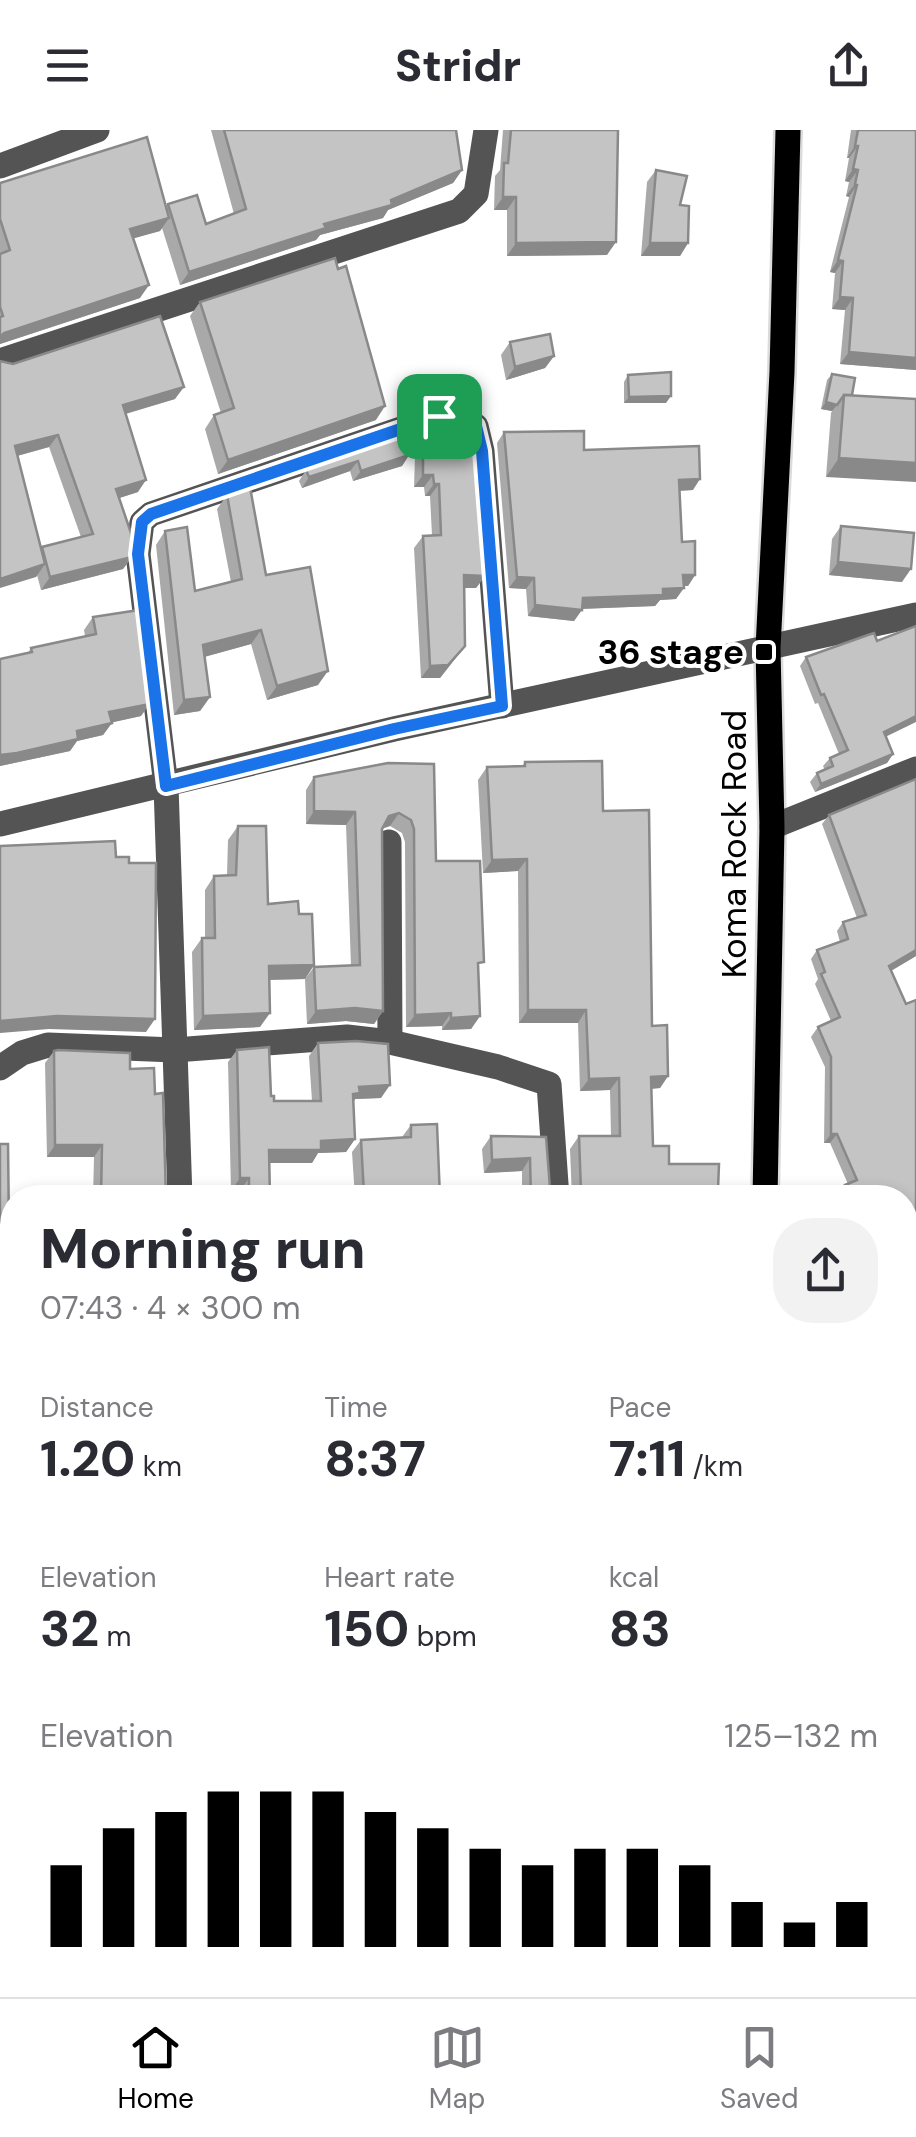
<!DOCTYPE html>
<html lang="en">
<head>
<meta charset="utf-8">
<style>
  body { margin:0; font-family:"DM Sans",sans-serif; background:#f2f2f3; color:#2b2b33; height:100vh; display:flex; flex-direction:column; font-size:38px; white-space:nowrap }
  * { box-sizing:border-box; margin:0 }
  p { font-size:32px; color:#7c7c81 }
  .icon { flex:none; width:55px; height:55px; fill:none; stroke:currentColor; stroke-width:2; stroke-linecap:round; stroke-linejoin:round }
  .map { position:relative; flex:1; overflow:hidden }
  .details { position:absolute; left:0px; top:1055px; width:918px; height:812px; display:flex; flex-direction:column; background:#fff; border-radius:40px 40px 0 0; box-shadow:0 5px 15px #0003 }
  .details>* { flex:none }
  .pin { position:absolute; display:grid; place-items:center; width:85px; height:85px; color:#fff; margin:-42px; border-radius:20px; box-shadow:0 5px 15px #0006 }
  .round { display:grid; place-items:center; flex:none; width:105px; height:105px; border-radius:40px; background:#f2f2f3 }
  .head { display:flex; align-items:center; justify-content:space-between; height:170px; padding:0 40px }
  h1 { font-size:55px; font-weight:800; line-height:75px }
  .figures { display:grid; grid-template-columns:repeat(3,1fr); gap:15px; height:170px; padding:10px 40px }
  .figures div { display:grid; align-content:center }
  .figures b { font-size:50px; font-weight:800 }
  .figures small { font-size:28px; font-weight:400 }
  .figures p { font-size:28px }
  .chart { height:280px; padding:20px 40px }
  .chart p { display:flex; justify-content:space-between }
  .chart svg { width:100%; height:180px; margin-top:10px; stroke:#000; stroke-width:6 }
  header { display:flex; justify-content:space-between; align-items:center; height:130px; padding:0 40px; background:#fff; font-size:45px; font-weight:800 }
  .menu { display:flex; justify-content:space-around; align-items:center; height:140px; border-top:2px solid #e1e1e2; background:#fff; font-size:28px; color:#7c7c81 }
  .menu a { display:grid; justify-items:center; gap:5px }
  .menu .on { color:#000 }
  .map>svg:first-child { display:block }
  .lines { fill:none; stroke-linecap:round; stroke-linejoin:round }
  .major-casing { stroke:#dbdbdb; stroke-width:30 }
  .minor { stroke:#545454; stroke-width:25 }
  .major { stroke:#000; stroke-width:25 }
  .wall { fill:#a9a9a9; fill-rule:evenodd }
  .shaded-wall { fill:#898989 }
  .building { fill:#c4c4c4; stroke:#898989; stroke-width:2.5 }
  .route-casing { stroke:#fff; stroke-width:20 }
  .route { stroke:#1a73e8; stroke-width:12 }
  .poi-dot { fill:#000; stroke:#fff; stroke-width:4 }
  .labels { text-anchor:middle; stroke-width:8; stroke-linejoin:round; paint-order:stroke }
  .poi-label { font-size:35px; font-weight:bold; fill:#000; stroke:#fff; text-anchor:end }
  .street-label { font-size:35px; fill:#000; stroke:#fff }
</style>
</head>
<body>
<header><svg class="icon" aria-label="menu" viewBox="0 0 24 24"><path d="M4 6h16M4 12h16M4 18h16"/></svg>Stridr<svg class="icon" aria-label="share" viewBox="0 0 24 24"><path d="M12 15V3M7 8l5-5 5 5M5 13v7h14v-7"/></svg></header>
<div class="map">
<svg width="916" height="1867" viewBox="0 0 916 1867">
  <rect width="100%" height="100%" fill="#fff"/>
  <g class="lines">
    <g class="major-casing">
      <g id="major">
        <polyline points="765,1068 772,697 768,518 782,242 788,0"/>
        <polyline points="777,1855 778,1867"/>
      </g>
    </g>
    <g class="minor">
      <polyline points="0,36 97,0"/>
      <polyline points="0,231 459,81 476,64 486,0"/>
      <polyline points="0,694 394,599 916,485"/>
      <polyline points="772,697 916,639"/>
      <polyline points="389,712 390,912"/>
      <polyline points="0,938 22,923 48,915 175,920 347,907 390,912 498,937 549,954 557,1068"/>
      <polyline points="180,1068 166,656 138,424 142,392 151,384 439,286 465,288 476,296 482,321 502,576"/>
      <polyline points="0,1323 12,1323"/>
      <polyline points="905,1327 916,1321"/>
      <polyline points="905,1556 916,1551"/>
      <polyline points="0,1646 12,1624"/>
      <polyline points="189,1867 189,1855"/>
    </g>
    <use href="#major" class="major"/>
  </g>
  <g class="wall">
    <polygon points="211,0 456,0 462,40 453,53 388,80 383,88 320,105 316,110 180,155 162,98 160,101 133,108 140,168 0,214 0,53 166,76 168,74 206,94 234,84"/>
    <polygon points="503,0 618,0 607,125 507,126 507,80 494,80 495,46 500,40"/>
    <polygon points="851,0 916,0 916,240 840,234 845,180 832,179 835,143 830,142 849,67 846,66 849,52 845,51 849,28 847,28"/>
    <polygon points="656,40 680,75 688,113 680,126 641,126 647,52"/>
    <polygon points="200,172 376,290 218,344 205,299 214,285 221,283 190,186"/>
    <polygon points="510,212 554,226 545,238 506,250 501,225"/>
    <path d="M0,231L175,269L126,284L138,362L119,368L132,427L123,439L41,460L37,445L36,447ZM49,317L81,407L42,417L41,418L17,326Z"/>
    <polygon points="832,244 852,265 916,269 826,347 831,283 832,281 821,279 827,250"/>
    <polygon points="628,245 666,273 624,273 624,252"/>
    <polygon points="504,302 584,320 693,360 679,361 682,412 695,445 688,456 684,456 676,469 660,470 655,476 582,479 574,491 528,486 526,459 509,458 497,313"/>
    <polygon points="404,307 409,325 402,336 353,351 350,341 302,358 299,351 306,340"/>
    <polygon points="423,315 485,446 476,458 465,458 465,516 440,548 421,548 414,418 423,406 432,405 430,366 425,366 424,357 414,357 415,327"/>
    <polygon points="227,365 318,555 267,570 251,514 204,527 210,567 200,581 174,585 156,415 165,401 195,461 231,452 217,379"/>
    <polygon points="841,396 902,452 829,445 832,409"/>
    <polygon points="93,487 141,586 112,592 103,605 77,611 70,621 0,636 0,529 28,523 31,518 85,506 84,500"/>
    <polygon points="806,527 886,607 893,624 887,633 815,662 810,652 817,643 825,640 823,636 830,628 839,624 818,573 815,574 800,536"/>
    <polygon points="525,632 603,681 652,896 668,946 660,958 652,959 653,1016 669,1034 718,1060 713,1068 572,1068 570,1019 579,1006 611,1006 610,960 580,961 578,893 519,893 518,741 483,743 478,650 487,637 522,636"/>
    <polygon points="388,633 436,731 478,841 480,886 471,899 442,900 442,896 406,897 405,712 402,703 390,696 382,699 383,881 374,894 346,891 307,894 305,849 314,837 351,836 346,695 306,694 306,660 314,647"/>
    <polygon points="916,649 916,826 891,841 906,874 916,870 916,1305 905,1068 840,1068 839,1065 848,1054 830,1013 824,1013 825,937 811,907 818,897 831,891 815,854 818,849 811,829 817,820 840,812 837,801 843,792 857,788 822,694 829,685"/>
    <polygon points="238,696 268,774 299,784 314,835 305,849 269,850 260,897 194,900 192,822 202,808 205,808 205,760 214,746 227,745 228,710"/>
    <polygon points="318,913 381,968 355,969 353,973 355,1009 346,1022 318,1023 312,1033 269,1033 270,1068 240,1068 240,1061 231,1061 228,932 237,920 274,971 312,971 309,926"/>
    <polygon points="54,921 130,939 155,964 166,1068 93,1068 94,1027 47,1027 45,933"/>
    <polygon points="411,995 440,1068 355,1068 352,1022 361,1010 402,1007"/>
    <polygon points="491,1006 546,1007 550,1058 553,1065 557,1068 522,1068 522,1041 484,1043 482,1019"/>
    <polygon points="12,1407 12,1578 0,1578 0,1451 7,1451 6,1416"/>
    <polygon points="916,1569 916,1801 911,1789 905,1791 905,1574"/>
    <polygon points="4,1845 173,1867 0,1867 0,1851"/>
    <polygon points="217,1855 618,1855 619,1867 218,1867"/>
  </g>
  <g class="shaded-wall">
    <polygon points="855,16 858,16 849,28 847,28"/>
    <polygon points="853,39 858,40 849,52 845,51"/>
    <polygon points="462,40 453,53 388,80 383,88 320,105 316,110 180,155 189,142 391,70"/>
    <polygon points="855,54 857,55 849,67 846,66"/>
    <polygon points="503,67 516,67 507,80 494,80"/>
    <polygon points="169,88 160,101 121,112 130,99"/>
    <polygon points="616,112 607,125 507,126 516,113"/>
    <polygon points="650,113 688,113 680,126 641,126"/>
    <polygon points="838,130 843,131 835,143 830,142"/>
    <polygon points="149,155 140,168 0,214 0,207 4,203"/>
    <polygon points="840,167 853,168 845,180 832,179"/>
    <polygon points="849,222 916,228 916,240 840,234"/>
    <polygon points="554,226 545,238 506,250 515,237"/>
    <polygon points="184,257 175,269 114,287 123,275"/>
    <polygon points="671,266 666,273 624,273 629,267"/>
    <polygon points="826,272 837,275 832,281 821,279"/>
    <polygon points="385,276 376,290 218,344 228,330"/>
    <polygon points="58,305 49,317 6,329 15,316"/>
    <polygon points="409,325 402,336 353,351 361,341"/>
    <polygon points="839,328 916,333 916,352 826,347"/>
    <polygon points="358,331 350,341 302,358 309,347"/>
    <polygon points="423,345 433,345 424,357 414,357"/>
    <polygon points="700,349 693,360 671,361 679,350"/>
    <polygon points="146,350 138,362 107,372 116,359"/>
    <polygon points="434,354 439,354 430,366 425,366"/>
    <polygon points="132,427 123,439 41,460 50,447"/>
    <polygon points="838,432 911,439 902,452 829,445"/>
    <polygon points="45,434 36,447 0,458 0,449"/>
    <polygon points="464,445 485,446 476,458 456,458"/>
    <polygon points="683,445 695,445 688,456 676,456"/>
    <polygon points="517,447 534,448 526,459 509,458"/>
    <polygon points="684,458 676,469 660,470 655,476 576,479 583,468 663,459"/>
    <polygon points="535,475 582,480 574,491 528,486"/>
    <polygon points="261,500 251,514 193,530 203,515"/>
    <polygon points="465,516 440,548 421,548 430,536"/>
    <polygon points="328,541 318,555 267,570 277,556"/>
    <polygon points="210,567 200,581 174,585 184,570"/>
    <polygon points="150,574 141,586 101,595 109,582"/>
    <polygon points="916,586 916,592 877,611 884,602"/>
    <polygon points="112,593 103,605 77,611 70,621 0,636 0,625 77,601"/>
    <polygon points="893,624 887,633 815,662 821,654"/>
    <polygon points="314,681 355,682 346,695 306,694"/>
    <polygon points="399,683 390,696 380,699 389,686"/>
    <polygon points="527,729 518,741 483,743 492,730"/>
    <polygon points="916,820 916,826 882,846 889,836"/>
    <polygon points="314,835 305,849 259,850 269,836"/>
    <polygon points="355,878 383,881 374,894 346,891 307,894 316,881"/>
    <polygon points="528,880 586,880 578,893 519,893"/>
    <polygon points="270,883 260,897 194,900 203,886"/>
    <polygon points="451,883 442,896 406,897 415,885"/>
    <polygon points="57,886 155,889 146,902 49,899 0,903 0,891"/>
    <polygon points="480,886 471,899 442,900 451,888"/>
    <polygon points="668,946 660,958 643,959 651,947"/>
    <polygon points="619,948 610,960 580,961 589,949"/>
    <polygon points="390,955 381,968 355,969 351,976 353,964 359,957"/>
    <polygon points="831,1004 837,1004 830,1013 824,1013"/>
    <polygon points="355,1009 346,1022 318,1023 312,1033 260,1033 269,1020 321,1011"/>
    <polygon points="55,1015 102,1015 94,1027 47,1027"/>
    <polygon points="530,1028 522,1041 484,1043 492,1030"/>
    <polygon points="240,1048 249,1048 240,1061 231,1061"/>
    <polygon points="0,1265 11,1265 3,1277 0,1277"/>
    <polygon points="916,1299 915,1305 905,1311 905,1305"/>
    <polygon points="12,1400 6,1412 0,1413 0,1401"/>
    <polygon points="916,1506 916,1513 905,1518 905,1512"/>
    <rect x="0" y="1566" width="12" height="12"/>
    <polygon points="916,1776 916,1782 911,1789 905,1791"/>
    <polygon points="0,1828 12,1828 11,1840 0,1840"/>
  </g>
  <g class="building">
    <polygon points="224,0 456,0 462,40 391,70 392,75 324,94 326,98 189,142 168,74 197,65 206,94 246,79"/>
    <polygon points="511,0 618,0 616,112 516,113 516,67 503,67 504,33 508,33"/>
    <polygon points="858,0 916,0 916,228 849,222 853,168 840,167 843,131 838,130 857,55 855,54 858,40 853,39 858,16 855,16"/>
    <polygon points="147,7 169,88 130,99 149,155 4,203 0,207 0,187 3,186 0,177 0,124 10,120 0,89 0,53"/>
    <polygon points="656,40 687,46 680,75 689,76 688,113 650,113"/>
    <polygon points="335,128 338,139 346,136 385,276 228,330 214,285 234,278 200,172"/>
    <polygon points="160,186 184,257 123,275 146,350 116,359 131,403 132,427 50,447 42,417 93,404 58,305 15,316 45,434 0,449 0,231 13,234"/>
    <polygon points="550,204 554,226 515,237 510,212"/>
    <polygon points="671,242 671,266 629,267 628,245"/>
    <polygon points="832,244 855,248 852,265 844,265 837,275 826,272"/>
    <polygon points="844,265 916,269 916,333 839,328"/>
    <polygon points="584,301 584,320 699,316 700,349 679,350 682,412 695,411 695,445 683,445 684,458 663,459 663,465 583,468 582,480 535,475 534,448 517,447 504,302"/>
    <polygon points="404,307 409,325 361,341 358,331 309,347 306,340"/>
    <polygon points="448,313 475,323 485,446 464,445 465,516 448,535 430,536 423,406 441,405 439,354 434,354 433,345 423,345 423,315"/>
    <polygon points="250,357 266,445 310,437 328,541 277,556 261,500 203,515 210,567 184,570 165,401 187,397 195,461 242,449 227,365"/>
    <polygon points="841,396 914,403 911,439 838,432"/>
    <polygon points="139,480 150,574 109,582 112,593 77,601 78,609 17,623 0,625 0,529 32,522 31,518 96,504 93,487"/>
    <polygon points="916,496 916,586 884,602 893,624 821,654 817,643 833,636 830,628 848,620 824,564 821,565 806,527 868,505 874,503 877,511"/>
    <polygon points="602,631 603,681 649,680 652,896 667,895 668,946 651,947 653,1016 669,1016 669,1034 719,1034 718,1060 714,1060 713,1068 576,1068 581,1062 579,1006 620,1006 619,948 589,949 586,880 528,880 527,729 492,730 487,637 525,636 525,632"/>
    <polygon points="388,633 434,634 436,731 480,731 484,832 478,833 480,886 451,888 451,883 415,885 414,699 411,690 399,683 389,686 382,699 383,881 355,878 316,881 314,837 360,835 355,682 314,681 314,647"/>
    <polygon points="916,649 916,820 889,836 906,874 916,870 916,1299 905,1305 905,1068 850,1068 845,1055 857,1050 837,1004 831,1004 831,927 818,897 840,887 821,844 825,842 817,820 848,809 843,792 866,785 829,685"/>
    <polygon points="238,696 266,696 268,774 298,771 299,784 312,784 314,835 269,836 270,883 203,886 202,808 215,808 214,746 236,745"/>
    <polygon points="115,711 116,727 129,727 129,733 156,733 155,889 57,886 0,891 0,716"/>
    <polygon points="356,911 388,914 390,955 359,957 360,963 353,964 355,1009 321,1011 321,1020 269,1020 270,1068 249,1068 249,1048 240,1048 237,920 269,917 271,966 274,966 274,971 321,971 318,913"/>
    <polygon points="58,920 130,923 130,939 154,938 155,964 163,963 166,1068 101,1068 102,1015 55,1015 54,921"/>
    <polygon points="437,994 440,1068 361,1068 361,1064 364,1064 361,1010 411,1007 411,995"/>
    <polygon points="491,1006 546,1007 550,1058 553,1065 557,1068 531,1068 530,1028 492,1030"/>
    <polygon points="0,1014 8,1014 11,1265 0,1265"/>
    <polygon points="905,1330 912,1334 916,1332 916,1506 905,1512"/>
    <polygon points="0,1350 12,1350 12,1400 0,1401"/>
    <rect x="0" y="1451" width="12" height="115"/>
    <polygon points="916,1569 916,1769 905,1745 905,1574"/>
    <rect x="0" y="1676" width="12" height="152"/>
    <polygon points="4,1845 12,1845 12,1855 173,1855 173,1867 5,1867"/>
    <polygon points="227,1855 618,1855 619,1867 228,1867"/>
  </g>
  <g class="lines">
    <g class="route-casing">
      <polygon id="route" points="454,285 476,296 482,321 502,576 394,599 166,656 138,424 142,392 151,384 439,286"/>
    </g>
    <use href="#route" class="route"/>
  </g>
  <rect class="poi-dot" x="754" y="512" width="20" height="20" rx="5"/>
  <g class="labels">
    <g class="poi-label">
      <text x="744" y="534">36 stage</text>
    </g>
    <g class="street-label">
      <text transform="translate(734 714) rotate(-90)" y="12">Koma Rock Road</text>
    </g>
  </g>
</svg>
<div class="pin" style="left:439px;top:286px;background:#1e9e55"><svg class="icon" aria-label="arrive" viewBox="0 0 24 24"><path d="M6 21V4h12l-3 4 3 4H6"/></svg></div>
<section class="details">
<div class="head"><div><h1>Morning run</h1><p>07:43 · 4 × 300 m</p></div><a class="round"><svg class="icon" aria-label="share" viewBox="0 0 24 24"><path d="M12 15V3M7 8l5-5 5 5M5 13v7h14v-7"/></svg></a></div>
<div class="figures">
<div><p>Distance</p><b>1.20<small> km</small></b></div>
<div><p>Time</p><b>8:37</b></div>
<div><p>Pace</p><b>7:11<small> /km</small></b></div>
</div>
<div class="figures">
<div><p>Elevation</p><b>32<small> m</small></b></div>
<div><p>Heart rate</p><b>150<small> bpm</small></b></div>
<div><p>kcal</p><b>83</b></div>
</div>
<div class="chart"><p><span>Elevation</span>125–132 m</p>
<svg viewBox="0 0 160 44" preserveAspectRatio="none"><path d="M5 44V24M15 44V15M25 44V11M35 44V6M45 44V6M55 44V6M65 44V11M75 44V15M85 44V20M95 44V24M105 44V20M115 44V20M125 44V24M135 44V33M145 44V38M155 44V33"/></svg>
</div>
</section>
</div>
<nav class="menu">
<a class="on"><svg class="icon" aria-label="home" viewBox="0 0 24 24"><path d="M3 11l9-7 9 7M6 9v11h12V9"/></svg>Home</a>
<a><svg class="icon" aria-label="map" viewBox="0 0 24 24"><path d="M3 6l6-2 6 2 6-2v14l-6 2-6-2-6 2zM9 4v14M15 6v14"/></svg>Map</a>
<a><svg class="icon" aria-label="saved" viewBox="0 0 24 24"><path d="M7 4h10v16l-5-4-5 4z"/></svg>Saved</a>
</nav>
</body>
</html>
